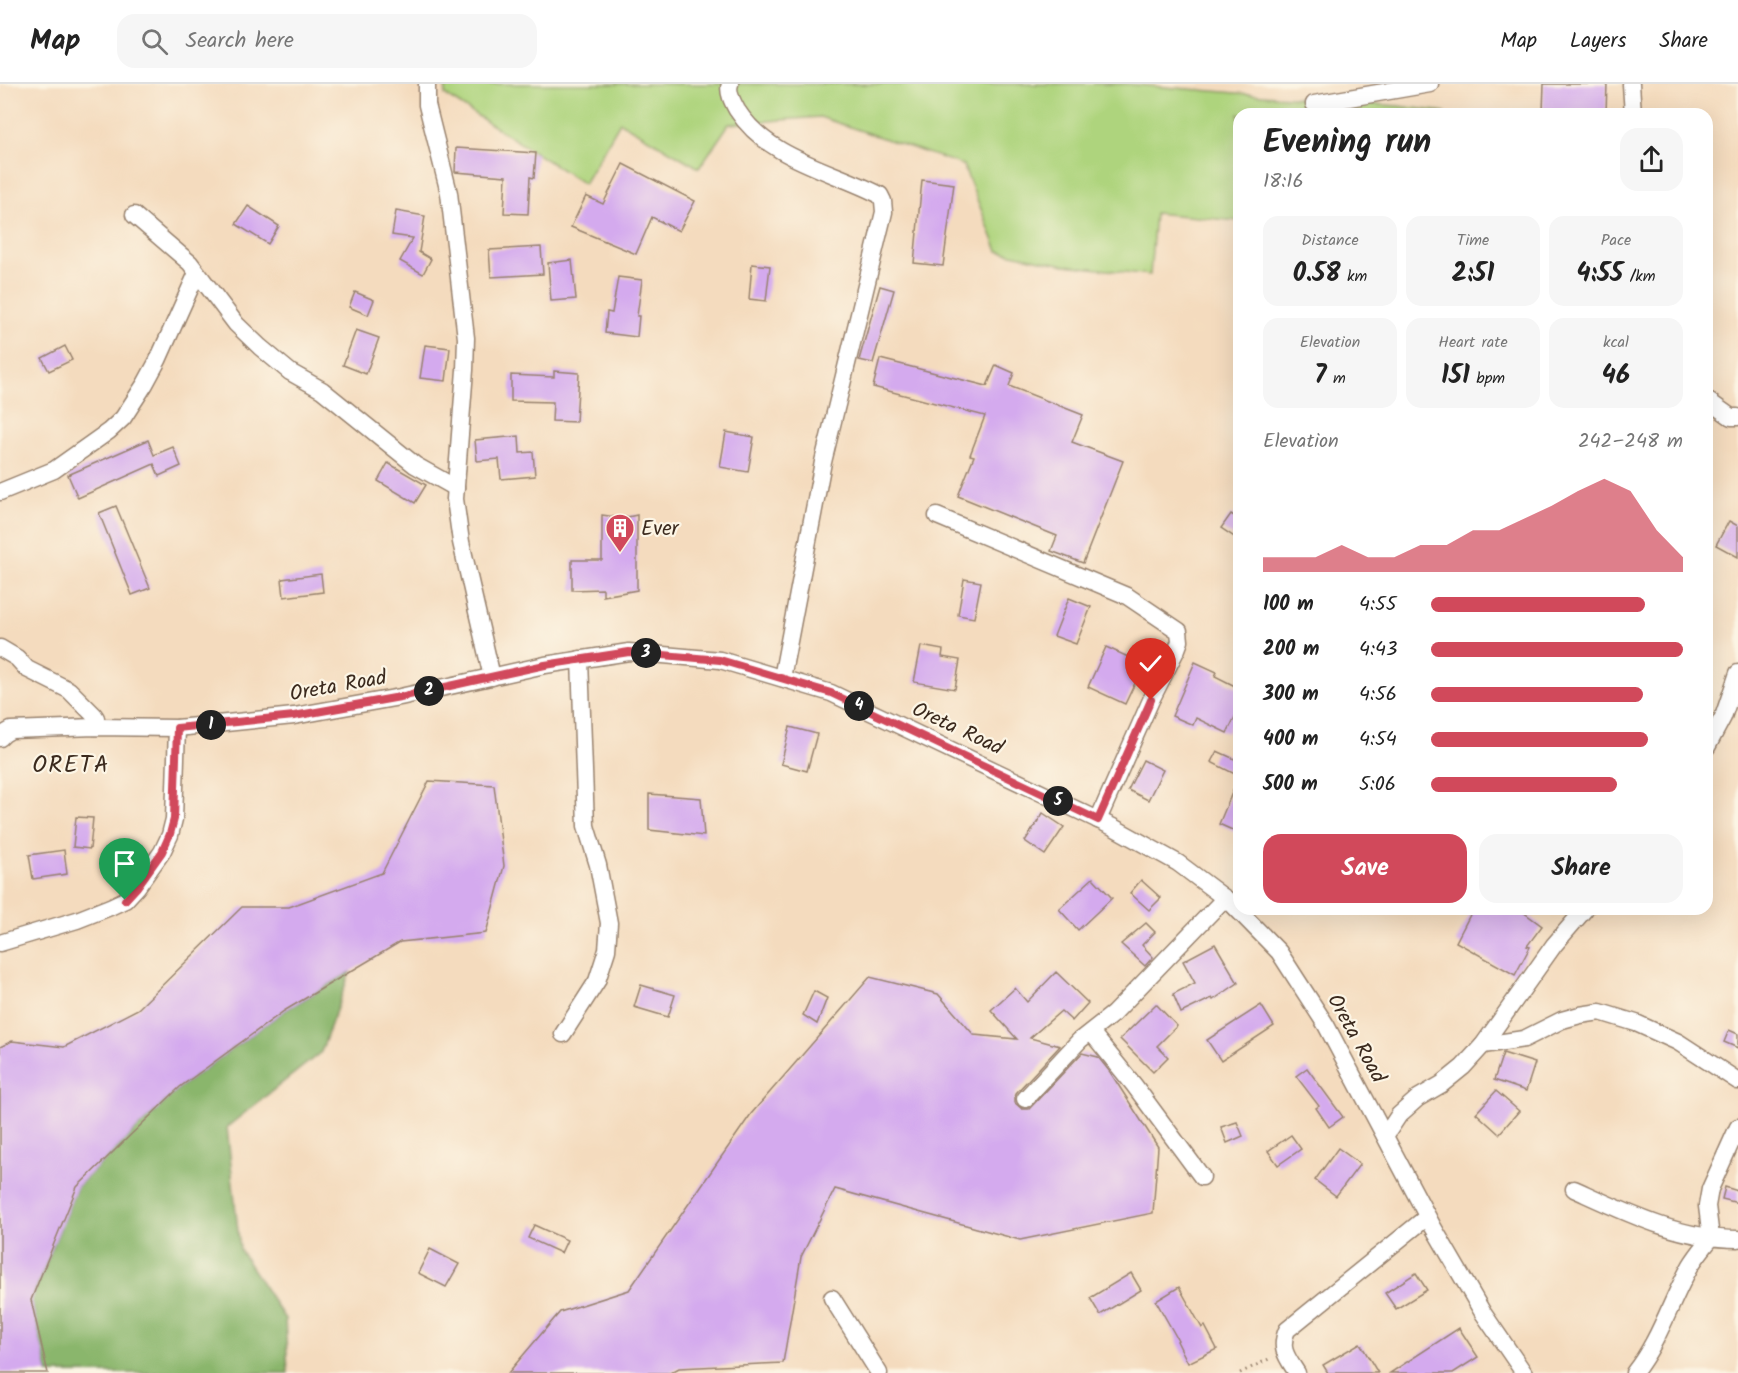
<!DOCTYPE html>
<html lang="en">
<head>
<meta charset="utf-8">
<style>
  body { margin:0; font-family:Kalam,sans-serif; background:#f6f6f6; color:#222; height:100vh; display:flex; flex-direction:column; font-size:22px; white-space:nowrap }
  * { box-sizing:border-box; margin:0 }
  p { font-size:20px; color:#767676 }
  .icon { flex:none; width:33px; height:33px; fill:none; stroke:currentColor; stroke-width:2; stroke-linecap:round; stroke-linejoin:round }
  .map { position:relative; flex:1; overflow:hidden }
  .drawer { position:absolute; left:1233px; top:24px; width:480px; height:807px; display:flex; flex-direction:column; background:#fff; border-radius:18px; box-shadow:0 6px 24px #0002 }
  .drawer>* { flex:none }
  .pin { position:absolute; display:grid; place-items:center; width:51px; height:51px; color:#fff; margin:-62px -26px; border-radius:50% 50% 50% 0; rotate:-45deg; box-shadow:0 0 6px #0007 }
  .pin .icon { rotate:45deg }
  .km { position:absolute; width:30px; height:30px; margin:-15px; border-radius:50%; background:#222; color:#fff; font-size:16px; line-height:30px; text-align:center }
  .round { display:grid; place-items:center; flex:none; width:63px; height:63px; border-radius:18px; background:#f6f6f6 }
  .summary { display:flex; align-items:center; justify-content:space-between; height:102px; padding:0 30px }
  h1 { font-size:33px; font-weight:600; line-height:45px }
  .figures { display:grid; grid-template-columns:repeat(3,1fr); gap:9px; height:102px; padding:6px 30px }
  .figures div { display:grid; align-content:center; border-radius:15px; background:#f6f6f6; text-align:center }
  .figures b { font-size:26px; font-weight:600 }
  .figures small { font-size:16px; font-weight:400 }
  .figures p { font-size:16px }
  .chart { height:168px; padding:12px 30px }
  .chart p { display:flex; justify-content:space-between }
  .chart svg { width:100%; height:108px; margin-top:6px; fill:#d1495b; opacity:.7 }
  .cta { display:flex; gap:12px; margin-top:auto; padding:12px 30px }
  .cta a { flex:1; height:69px; border-radius:18px; background:#d1495b; color:#fff; font-size:24px; font-weight:600; line-height:69px; text-align:center }
  .cta a+a { background:#f6f6f6; color:#222 }
  ul { padding:0 30px; list-style:none; font-size:20px }
  li { display:grid; grid-template-columns:96px 72px 1fr; align-items:center; height:45px }
  li i { height:15px; border-radius:8px; background:#d1495b }
  header { display:flex; align-items:center; gap:36px; box-sizing:border-box; height:84px; padding:0 30px; background:#fff; border-bottom:2px solid #e0e0e0 }
  header strong { font-size:28px }
  nav { display:flex; gap:33px; margin-inline-start:auto; font-size:21px }
  .search { width:420px; height:54px; background:#f6f6f6; display:flex; align-items:center; gap:15px; box-sizing:border-box; padding:0 21px; border-radius:18px; color:#767676; font-size:22px }
  .map>svg:first-child { display:block }
  .green { fill:#aed47d; stroke:#747f4e; stroke-width:1.5 }
  .forest { fill:#8ab66c; stroke:#627045; stroke-width:1.5 }
  .building { fill:#d4aaee }
  .lines { fill:none; stroke-linecap:round; stroke-linejoin:round }
  .minor-casing { stroke:#98826e; stroke-width:19 }
  .path { stroke:#98826e; stroke-width:3; stroke-dasharray:1.5 4.5; stroke-linecap:butt }
  .minor { stroke:#fff; stroke-width:16 }
  .route-casing { stroke:#fff; stroke-width:12 }
  .route { stroke:#d1495b; stroke-width:8 }
  .labels { text-anchor:middle; stroke-width:4.5; stroke-linejoin:round; paint-order:stroke }
  .poi-label { font-size:21px; fill:#3b2a1e; stroke:#fcf5e5; text-anchor:start }
  .street-label { font-size:21px; fill:#3b2a1e; stroke:#fcf5e5 }
  .quarter-label { font-size:24px; letter-spacing:1.5px; fill:#3b2a1e; stroke:#fcf5e5 }
</style>
</head>
<body>
<header>
<strong>Map</strong>
<div class="search"><svg class="icon" aria-label="search" viewBox="0 0 24 24"><circle cx="10" cy="10" r="6"/><path d="M15 15l6 6"/></svg>Search here</div>
<nav><a>Map</a><a>Layers</a><a>Share</a></nav>
</header>
<div class="map">
<svg width="1738" height="1289" viewBox="0 0 1738 1289">
  <rect width="100%" height="100%" fill="#fcf5e5"/>
  <filter id="ink" filterUnits="userSpaceOnUse"><feTurbulence type="fractalNoise" baseFrequency=".0167" numOctaves="2"/><feDisplacementMap in="SourceGraphic" scale="12" xChannelSelector="R" yChannelSelector="G"/><feConvolveMatrix kernelMatrix="1 2 1 2 8 2 1 2 1" color-interpolation-filters="sRGB"/></filter>
  <filter id="wash" filterUnits="userSpaceOnUse"><feTurbulence type="fractalNoise" baseFrequency=".008" numOctaves="4" result="noise"/><feDisplacementMap in="SourceGraphic" scale="24" xChannelSelector="R" yChannelSelector="G"/><feGaussianBlur stdDeviation="1.35" result="paint"/><feColorMatrix in="noise" values="0 0 0 0 0 0 0 0 0 0 0 0 0 0 0 0 0 1.4 0 .05"/><feComposite in="paint" operator="in"/></filter>
  <g filter="url(#wash)">
    <rect width="100%" height="100%" fill="#f4dbbe"/>
    <polygon class="green" points="446,0 1126,0 1398,22 1445,28 1445,30 1239,30 1239,137 1155,129 1150,191 1065,181 998,167 963,81 820,33 729,40 699,84 620,38 584,100 445,11"/>
    <polygon class="forest" points="350,888 321,968 227,1043 240,1166 285,1235 288,1289 48,1289 31,1216 77,1103 180,1003 284,927"/>
    <g id="blocks">
      <g class="building">
        <polygon points="1544,0 1607,0 1606,29 1543,27"/>
        <polygon points="456,64 536,69 534,94 530,93 528,130 504,129 506,92 455,88"/>
        <polygon points="623,80 695,117 679,147 652,133 636,170 571,143 586,112 603,120"/>
        <polygon points="922,96 954,100 943,182 914,179"/>
        <polygon points="248,122 279,142 268,160 236,140"/>
        <polygon points="396,127 425,132 419,168 431,175 423,190 400,177 413,154 392,151"/>
        <polygon points="541,163 543,190 491,193 489,166"/>
        <polygon points="572,176 576,215 551,217 548,179"/>
        <polygon points="752,180 770,182 766,217 749,215"/>
        <polygon points="618,193 642,196 637,232 639,232 637,253 605,249 607,228 612,229"/>
        <polygon points="880,202 894,206 873,279 859,276"/>
        <polygon points="355,208 374,216 368,231 349,223"/>
        <polygon points="356,246 379,254 366,290 343,281"/>
        <polygon points="425,261 450,264 446,297 420,294"/>
        <polygon points="65,262 72,276 49,287 42,274"/>
        <polygon points="880,275 987,302 996,281 1014,289 1009,302 1083,331 1072,358 1123,377 1083,479 1051,467 1057,452 958,412 974,372 970,371 985,332 873,303"/>
        <polygon points="554,287 579,289 576,338 552,337 553,318 511,317 511,291 554,293"/>
        <polygon points="726,348 754,353 748,388 720,383"/>
        <polygon points="519,352 520,369 533,368 535,392 501,395 499,375 477,377 475,356"/>
        <polygon points="148,356 154,371 173,363 181,382 159,392 154,380 78,414 68,391"/>
        <polygon points="388,379 426,401 415,419 378,397"/>
        <polygon points="116,422 150,504 132,511 99,429"/>
        <polygon points="1231,430 1239,435 1239,456 1221,444"/>
        <polygon points="602,431 623,434 637,431 637,506 603,512 603,505 572,506 572,476 602,476"/>
        <polygon points="1729,437 1738,442 1738,473 1716,461"/>
        <polygon points="321,490 323,508 284,513 282,495"/>
        <polygon points="964,495 981,498 974,534 958,531"/>
        <polygon points="1069,514 1091,523 1076,560 1054,552"/>
        <polygon points="921,562 943,566 942,573 960,576 955,605 914,598"/>
        <polygon points="1106,563 1144,580 1125,620 1088,603"/>
        <polygon points="1195,578 1217,588 1215,592 1239,604 1239,625 1227,649 1196,634 1193,641 1172,632"/>
        <polygon points="790,643 817,650 807,687 781,680"/>
        <polygon points="1217,667 1239,677 1239,749 1219,740 1239,692 1211,678"/>
        <polygon points="1143,676 1163,686 1148,716 1128,706"/>
        <polygon points="429,697 494,701 504,782 486,849 400,858 284,927 180,1003 77,1103 31,1216 48,1289 0,1289 0,963 12,957 64,963 138,925 242,823 289,823 382,789"/>
        <polygon points="649,710 701,714 704,752 649,746"/>
        <polygon points="1043,729 1064,743 1045,771 1025,757"/>
        <polygon points="76,733 93,734 90,765 73,763"/>
        <polygon points="64,766 67,790 33,795 29,771"/>
        <polygon points="1093,794 1112,814 1078,846 1059,825"/>
        <polygon points="1141,796 1161,814 1149,826 1130,809"/>
        <polygon points="1473,825 1519,825 1542,842 1527,862 1530,863 1515,891 1456,858"/>
        <polygon points="1146,839 1155,848 1142,861 1153,873 1145,882 1121,860"/>
        <polygon points="1215,860 1238,899 1213,916 1212,914 1181,929 1173,910 1195,899 1183,877"/>
        <polygon points="1056,888 1088,919 1072,937 1061,927 1030,954 1060,962 1017,1008 1015,1013 1015,1019 1022,1025 1029,1025 1082,969 1098,973 1110,988 1158,1063 1153,1129 1020,1156 835,1105 801,1173 783,1279 679,1284 670,1289 508,1289 560,1228 629,1206 751,1030 870,893 938,910 974,951 1017,955 991,926 1015,904 1027,918"/>
        <polygon points="641,901 675,911 668,933 634,923"/>
        <polygon points="814,907 827,914 817,940 803,931"/>
        <polygon points="1156,920 1177,942 1157,962 1168,973 1153,988 1120,955"/>
        <polygon points="1261,921 1274,942 1221,977 1207,956"/>
        <polygon points="1729,946 1738,950 1738,964 1724,958"/>
        <polygon points="1503,969 1535,979 1526,1007 1494,996"/>
        <polygon points="1307,984 1343,1033 1329,1043 1316,1024 1319,1022 1296,992"/>
        <polygon points="1496,1007 1519,1027 1499,1050 1476,1029"/>
        <polygon points="1237,1038 1243,1052 1227,1059 1221,1043"/>
        <polygon points="1291,1051 1301,1065 1278,1081 1268,1067"/>
        <polygon points="1338,1064 1360,1080 1336,1112 1315,1096"/>
        <polygon points="1725,1103 1738,1107 1738,1119 1722,1115"/>
        <polygon points="534,1141 567,1156 561,1169 528,1154"/>
        <polygon points="430,1165 459,1180 446,1203 418,1189"/>
        <polygon points="1131,1189 1141,1206 1100,1231 1090,1214"/>
        <polygon points="1416,1189 1427,1206 1396,1225 1385,1209"/>
        <polygon points="1179,1203 1202,1244 1205,1242 1217,1265 1188,1279 1177,1257 1178,1256 1156,1217"/>
        <polygon points="1459,1244 1478,1273 1453,1289 1390,1289"/>
        <polygon points="1360,1259 1378,1289 1328,1289 1323,1281"/>
      </g>
    </g>
  </g>
  <g filter="url(#ink)">
    <use href="#blocks" fill-opacity="0" stroke="#98826e" stroke-width="1.5"/>
    <g class="lines">
      <g class="minor-casing">
        <g id="minor">
          <polyline points="427,0 427,21 449,109 466,254 465,286 455,415 461,458 492,593"/>
          <path d="M730,0C727,8 733,19 737,26C768,75 832,86 880,111L883,117L884,128L823,378L782,594"/>
          <polyline points="1631,0 1633,30"/>
          <polyline points="1314,20 1430,0"/>
          <polyline points="134,131 190,179 236,240 260,263 290,288 322,306 415,381 456,404"/>
          <polyline points="1707,316 1731,333 1738,333"/>
          <polyline points="0,408 54,386 109,347 123,334 145,300 158,276 197,189"/>
          <polyline points="937,432 1127,512 1179,547 1180,557 1177,565 1151,616 1098,736"/>
          <polyline points="0,564 17,574 27,585 69,606 94,631 96,634 95,643"/>
          <polyline points="0,654 4,650 11,646 95,643 177,644 294,632 400,613 545,581 629,568 720,576 831,609 1113,743 1178,779 1230,818 1279,868 1326,941 1433,1143 1483,1229 1524,1289"/>
          <polyline points="1707,663 1723,633 1738,589"/>
          <polyline points="0,859 77,836 110,823 125,816 137,803 162,768 170,751 174,735 177,644"/>
          <polyline points="1091,948 1134,1001 1202,1093"/>
          <polyline points="563,950 597,897 607,866 609,839 598,781 586,742 580,575"/>
          <polyline points="1483,961 1524,955 1562,936 1580,931 1600,928 1636,939 1678,958 1738,997"/>
          <polyline points="1025,1015 1080,956 1113,930 1225,814"/>
          <polyline points="1385,1052 1399,1031 1418,1014 1442,1000 1463,983 1483,961 1554,861 1585,825"/>
          <path d="M1574,1105C1627,1129 1679,1155 1738,1155"/>
          <polyline points="832,1214 879,1289"/>
          <path d="M1297,1289C1287,1273 1279,1265 1287,1246L1427,1133"/>
          <path d="M1634,1289C1660,1256 1671,1216 1691,1181C1697,1171 1704,1163 1711,1154L1707,1122L1710,1105L1738,1043"/>
        </g>
      </g>
      <polyline class="path" points="1240,1289 1271,1274"/>
      <use href="#minor" class="minor"/>
    </g>
  </g>
  <g class="lines" filter="url(#ink)">
    <g class="route-casing">
      <polyline id="route" points="125,816 137,803 162,768 170,750 174,735 177,644 294,632 400,613 545,581 629,568 720,576 831,609 1098,736 1151,616"/>
    </g>
    <use href="#route" class="route"/>
  </g>
  <defs>
    <g id="building-pin" transform="scale(1.5)"><path d="M0 17L-7.5 6A9.5 9.5 0 1 1 7.5 6Z" fill="#d1495b" stroke="#fcf5e5"/><path d="M-4-6H4V6H1V3H-1V6H-4ZM-2.5-4.3h1.7v1.8h-1.7ZM.8-4.3h1.7v1.8H.8ZM-2.5-1h1.7V.8h-1.7ZM.8-1h1.7V.8H.8Z" fill="#fff"/></g>
  </defs>
  <g fill-rule="evenodd">
    <use href="#building-pin" x="620" y="444"/>
  </g>
  <g class="labels">
    <g class="poi-label">
      <text x="641" y="451">Ever</text>
    </g>
    <g class="street-label">
      <text transform="translate(338 601) rotate(-10)" y="7">Oreta Road</text>
      <text transform="translate(958 644) rotate(25)" y="7">Oreta Road</text>
      <text transform="translate(1357 954) rotate(61)" y="7">Oreta Road</text>
    </g>
    <g class="quarter-label">
      <text x="71" y="688">ORETA</text>
    </g>
  </g>
</svg>
<div class="pin" style="left:125px;top:816px;background:#1e9e55"><svg class="icon" aria-label="arrive" viewBox="0 0 24 24"><path d="M6 21V4h12l-3 4 3 4H6"/></svg></div>
<div class="pin" style="left:1151px;top:616px;background:#d93025"><svg class="icon" aria-label="check" viewBox="0 0 24 24"><path d="M5 12l5 5 9-10"/></svg></div>
<b class="km" style="left:211px;top:641px">1</b>
<b class="km" style="left:429px;top:607px">2</b>
<b class="km" style="left:646px;top:569px">3</b>
<b class="km" style="left:859px;top:622px">4</b>
<b class="km" style="left:1058px;top:717px">5</b>
<section class="drawer">
<div class="summary"><div><h1>Evening run</h1><p>18:16</p></div><a class="round"><svg class="icon" aria-label="share" viewBox="0 0 24 24"><path d="M12 15V3M7 8l5-5 5 5M5 13v7h14v-7"/></svg></a></div>
<div class="figures">
<div><p>Distance</p><b>0.58<small> km</small></b></div>
<div><p>Time</p><b>2:51</b></div>
<div><p>Pace</p><b>4:55<small> /km</small></b></div>
</div>
<div class="figures">
<div><p>Elevation</p><b>7<small> m</small></b></div>
<div><p>Heart rate</p><b>151<small> bpm</small></b></div>
<div><p>kcal</p><b>46</b></div>
</div>
<div class="chart"><p><span>Elevation</span>242–248 m</p>
<svg viewBox="0 0 160 44" preserveAspectRatio="none"><path d="M0 44V38L10 38L20 38L30 33L40 38L50 38L60 33L70 33L80 27L90 27L100 22L110 17L120 11L130 6L140 11L150 27L160 38V44z"/></svg>
</div>
<ul>
<li><b>100 m</b>4:55<i style="width:85%"></i></li>
<li><b>200 m</b>4:43<i style="width:100%"></i></li>
<li><b>300 m</b>4:56<i style="width:84%"></i></li>
<li><b>400 m</b>4:54<i style="width:86%"></i></li>
<li><b>500 m</b>5:06<i style="width:74%"></i></li>
</ul>
<div class="cta"><a>Save</a><a>Share</a></div>
</section>
</div>
</body>
</html>
